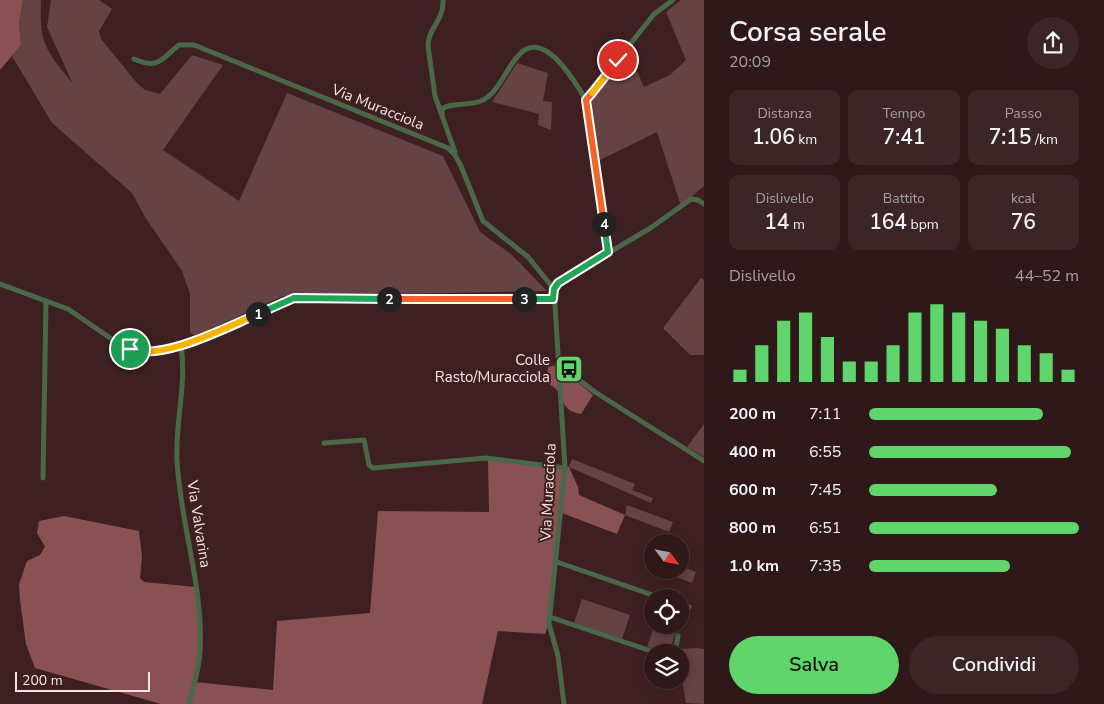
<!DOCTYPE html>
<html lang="it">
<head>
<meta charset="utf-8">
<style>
  body { margin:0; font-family:"Nunito Sans",sans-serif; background:#3b2527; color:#f1f3f6; height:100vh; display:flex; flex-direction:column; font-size:19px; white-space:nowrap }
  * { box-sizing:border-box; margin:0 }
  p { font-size:16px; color:#a7a0a2 }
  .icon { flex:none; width:28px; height:28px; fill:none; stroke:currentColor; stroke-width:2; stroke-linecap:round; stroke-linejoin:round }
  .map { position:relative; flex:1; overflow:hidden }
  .sheet { display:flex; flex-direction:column; background:#2f181a; width:400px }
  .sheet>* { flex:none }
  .needle { width:32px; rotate:122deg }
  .buttons { position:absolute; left:644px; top:534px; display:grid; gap:10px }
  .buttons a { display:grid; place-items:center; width:45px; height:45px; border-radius:50%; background:#2f181a; box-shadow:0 2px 12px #0003,0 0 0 1px #4a3739; font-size:25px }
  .scale { position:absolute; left:15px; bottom:12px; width:135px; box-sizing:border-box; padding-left:5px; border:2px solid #f9e3e3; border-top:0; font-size:14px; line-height:18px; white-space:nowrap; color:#f9e3e3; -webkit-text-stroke:4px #3f2022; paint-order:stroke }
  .pin { position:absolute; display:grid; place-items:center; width:42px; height:42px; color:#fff; margin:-21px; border:2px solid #fff; border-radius:50%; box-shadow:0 1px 5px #0007 }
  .km { position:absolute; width:25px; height:25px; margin:-12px; border-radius:50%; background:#222; color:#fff; font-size:14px; line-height:25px; text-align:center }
  .round { display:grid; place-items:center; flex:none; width:52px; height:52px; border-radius:26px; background:#3b2527 }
  .head { display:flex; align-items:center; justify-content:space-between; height:85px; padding:0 25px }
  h1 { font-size:28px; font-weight:600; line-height:38px }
  .figures { display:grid; grid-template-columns:repeat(3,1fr); gap:8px; height:85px; padding:5px 25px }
  .figures div { display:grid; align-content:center; border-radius:10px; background:#3b2527; text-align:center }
  .figures b { font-size:21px; font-weight:600 }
  .figures small { font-size:14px; font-weight:400 }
  .figures p { font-size:14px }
  .chart { height:140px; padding:10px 25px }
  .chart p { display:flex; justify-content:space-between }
  .chart svg { width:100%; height:90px; margin-top:5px; stroke:#5fd56b; stroke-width:6 }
  .action { display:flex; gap:10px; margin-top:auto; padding:10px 25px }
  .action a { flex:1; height:58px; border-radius:30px; background:#5fd56b; color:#111; font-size:20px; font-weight:600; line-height:58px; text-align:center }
  .action a+a { background:#3b2527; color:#f1f3f6 }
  ul { padding:0 25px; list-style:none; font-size:16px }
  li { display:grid; grid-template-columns:80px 60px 1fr; align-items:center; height:38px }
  li i { height:12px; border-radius:6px; background:#5fd56b }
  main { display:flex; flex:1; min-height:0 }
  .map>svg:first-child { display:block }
  .green { fill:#654243 }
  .forest { fill:#895154 }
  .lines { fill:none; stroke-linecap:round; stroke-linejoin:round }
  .street { stroke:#486849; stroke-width:5 }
  .split-1-casing { stroke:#fff; stroke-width:10 }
  .split-2-casing { stroke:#fff; stroke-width:10 }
  .split-3-casing { stroke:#fff; stroke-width:10 }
  .split-4-casing { stroke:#fff; stroke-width:10 }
  .split-5-casing { stroke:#fff; stroke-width:10 }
  .split-6-casing { stroke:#fff; stroke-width:10 }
  .split-1 { stroke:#f5b400; stroke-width:6 }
  .split-2 { stroke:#22a559; stroke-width:6 }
  .split-3 { stroke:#f0652b; stroke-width:6 }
  .split-4 { stroke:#22a559; stroke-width:6 }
  .split-5 { stroke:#f0652b; stroke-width:6 }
  .split-6 { stroke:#f5b400; stroke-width:6 }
  .labels { text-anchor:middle; stroke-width:4; stroke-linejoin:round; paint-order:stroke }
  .street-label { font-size:15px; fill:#f9e3e3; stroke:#3f2022 }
  .poi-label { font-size:15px; fill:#f9e3e3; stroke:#3f2022; text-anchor:end }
</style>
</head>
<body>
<main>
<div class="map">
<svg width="704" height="704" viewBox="0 0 704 704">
  <rect width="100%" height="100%" fill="#3f2022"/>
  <g class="green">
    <path d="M23,0H41C39,45 46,50 73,84L47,27L51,0H99L112,9L99,31L101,39L137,83L145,90L160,94L192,55L223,65L163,150L239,201L287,93L443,156L480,232L511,254L547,291L283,296L206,331L195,335L190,333V294L182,271L145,217L132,193L52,123L12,56L21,45L19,23Z"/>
    <polygon points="681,0 704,0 704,186 681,206 657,132 598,161 590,103 620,63 631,58 644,87 670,75 686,60 666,12"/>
    <polygon points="517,63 548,73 543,101 552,102 551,130 538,125 539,114 492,102"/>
    <polygon points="701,278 704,280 704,355 690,355 663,328"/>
    <polygon points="704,424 704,457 687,447"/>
    <polygon points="572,459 635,484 632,490 653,498 651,503 569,467"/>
    <polygon points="627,505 673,522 669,532 625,515"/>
    <polygon points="680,566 696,572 692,583 659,570 680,570"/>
    <polygon points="582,599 630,615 622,639 574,623"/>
    <polygon points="655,625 676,632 669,652 647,647"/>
    <polygon points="698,648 704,649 704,704 686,703 681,674 682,649"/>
  </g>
  <g class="forest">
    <polygon points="0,0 23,0 19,23 21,45 0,70"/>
    <path d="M557,365L593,395L581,414C560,410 566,400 556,389C553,386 549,385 547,381L548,367Z"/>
    <polygon points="488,460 569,467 578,487 579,495 625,515 617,534 562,513 549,624 545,634 498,631 482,704 161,704 35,668 26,644 20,600 19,584 27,561 40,555 45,547 37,533 39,521 64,516 139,531 142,557 140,578 144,582 196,587 200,649 195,682 273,690 277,621 370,613 378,511 489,512"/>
  </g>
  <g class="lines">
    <g class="street">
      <path d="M443,0C444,21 428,28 428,46L435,96L455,152"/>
      <path d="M134,59C159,70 161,59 179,45H194L448,148L455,155L461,166L483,221L528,257L554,289"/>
      <path d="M442,114V109C452,101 476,108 489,96C501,86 507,68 518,56C543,26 575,82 586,100"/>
      <polyline points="608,251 586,100 654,14 673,0"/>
      <polyline points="0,284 68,309 116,342 142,351 185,345 295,298 553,299"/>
      <path d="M181,346C187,384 175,422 177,460C180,524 204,587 200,652C199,670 193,687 189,704"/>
      <polyline points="558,364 595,392 704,461"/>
      <polyline points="324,443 364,440 369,465 373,468 486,458 565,468"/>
      <polyline points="43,478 46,301"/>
      <polyline points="557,562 661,598"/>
      <polyline points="680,604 689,607"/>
      <polyline points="550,617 654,652"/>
      <polyline points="675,652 678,636"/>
      <polyline points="564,704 558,656 549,624 565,468 554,289 558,283 652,227 691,199 698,200 704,204"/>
    </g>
  </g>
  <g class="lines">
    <g class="split-1-casing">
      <path id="split-1" d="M130,349C163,361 227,327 258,314"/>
    </g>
    <g class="split-2-casing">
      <polyline id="split-2" points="258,314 294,298 389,299"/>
    </g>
    <g class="split-3-casing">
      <polyline id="split-3" points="389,299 524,299"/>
    </g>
    <g class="split-4-casing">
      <polyline id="split-4" points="524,299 553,299 554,289 558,283 608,252 604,224"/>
    </g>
    <g class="split-5-casing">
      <polyline id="split-5" points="592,93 586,100 604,224"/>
    </g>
    <g class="split-6-casing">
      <polyline id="split-6" points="592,93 618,60"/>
    </g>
    <use href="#split-1" class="split-1"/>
    <use href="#split-2" class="split-2"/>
    <use href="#split-3" class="split-3"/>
    <use href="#split-4" class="split-4"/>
    <use href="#split-5" class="split-5"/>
    <use href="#split-6" class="split-6"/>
  </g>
  <defs>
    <g id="bus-square" transform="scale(1.4375)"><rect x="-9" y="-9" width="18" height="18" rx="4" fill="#5fd56b" stroke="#3f2022"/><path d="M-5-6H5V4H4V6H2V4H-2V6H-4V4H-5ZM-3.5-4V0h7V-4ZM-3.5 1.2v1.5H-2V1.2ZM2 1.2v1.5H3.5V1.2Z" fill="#111"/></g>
  </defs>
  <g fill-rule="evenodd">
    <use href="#bus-square" x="569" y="369"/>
  </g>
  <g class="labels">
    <g class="street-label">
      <text transform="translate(378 107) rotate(22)" y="5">Via Muracciola</text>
      <text transform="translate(548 492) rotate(-87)" y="5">Via Muracciola</text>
      <text transform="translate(199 524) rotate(81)" y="5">Via Valvarina</text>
    </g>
    <g class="poi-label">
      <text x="550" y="365">Colle<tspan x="550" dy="17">Rasto/Muracciola</tspan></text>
    </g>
  </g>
</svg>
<div class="buttons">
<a><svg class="needle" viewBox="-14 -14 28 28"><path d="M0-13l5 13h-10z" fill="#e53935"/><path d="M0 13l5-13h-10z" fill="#a7a0a2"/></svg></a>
<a><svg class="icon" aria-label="locate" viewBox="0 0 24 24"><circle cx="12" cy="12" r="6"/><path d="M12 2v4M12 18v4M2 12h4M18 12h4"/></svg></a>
<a><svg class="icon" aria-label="layers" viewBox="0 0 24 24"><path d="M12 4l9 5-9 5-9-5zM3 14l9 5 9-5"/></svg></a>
</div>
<div class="scale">200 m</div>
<div class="pin" style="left:130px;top:349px;background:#1e9e55"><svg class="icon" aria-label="arrive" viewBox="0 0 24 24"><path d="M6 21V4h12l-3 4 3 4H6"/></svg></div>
<div class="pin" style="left:618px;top:60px;background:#d93025"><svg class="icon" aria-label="check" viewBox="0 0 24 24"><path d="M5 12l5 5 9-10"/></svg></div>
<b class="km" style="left:258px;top:314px">1</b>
<b class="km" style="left:389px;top:299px">2</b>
<b class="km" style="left:524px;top:299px">3</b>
<b class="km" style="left:604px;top:224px">4</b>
</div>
<section class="sheet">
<div class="head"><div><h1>Corsa serale</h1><p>20:09</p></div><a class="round"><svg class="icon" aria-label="share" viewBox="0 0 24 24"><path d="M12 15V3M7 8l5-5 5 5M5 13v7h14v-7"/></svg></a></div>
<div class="figures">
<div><p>Distanza</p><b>1.06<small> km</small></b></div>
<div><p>Tempo</p><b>7:41</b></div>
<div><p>Passo</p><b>7:15<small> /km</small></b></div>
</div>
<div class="figures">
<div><p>Dislivello</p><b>14<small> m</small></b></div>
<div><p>Battito</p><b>164<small> bpm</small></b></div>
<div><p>kcal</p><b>76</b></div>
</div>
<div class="chart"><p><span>Dislivello</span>44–52 m</p>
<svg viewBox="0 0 160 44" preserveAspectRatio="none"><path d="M5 44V38M15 44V26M25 44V14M35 44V10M45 44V22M55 44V34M65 44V34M75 44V26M85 44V10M95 44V6M105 44V10M115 44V14M125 44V18M135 44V26M145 44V30M155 44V38"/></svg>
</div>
<ul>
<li><b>200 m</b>7:11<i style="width:83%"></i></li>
<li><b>400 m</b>6:55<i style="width:96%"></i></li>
<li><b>600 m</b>7:45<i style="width:61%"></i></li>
<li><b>800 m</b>6:51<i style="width:100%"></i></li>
<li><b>1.0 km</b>7:35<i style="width:67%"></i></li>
</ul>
<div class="action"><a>Salva</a><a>Condividi</a></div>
</section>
</main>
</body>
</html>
